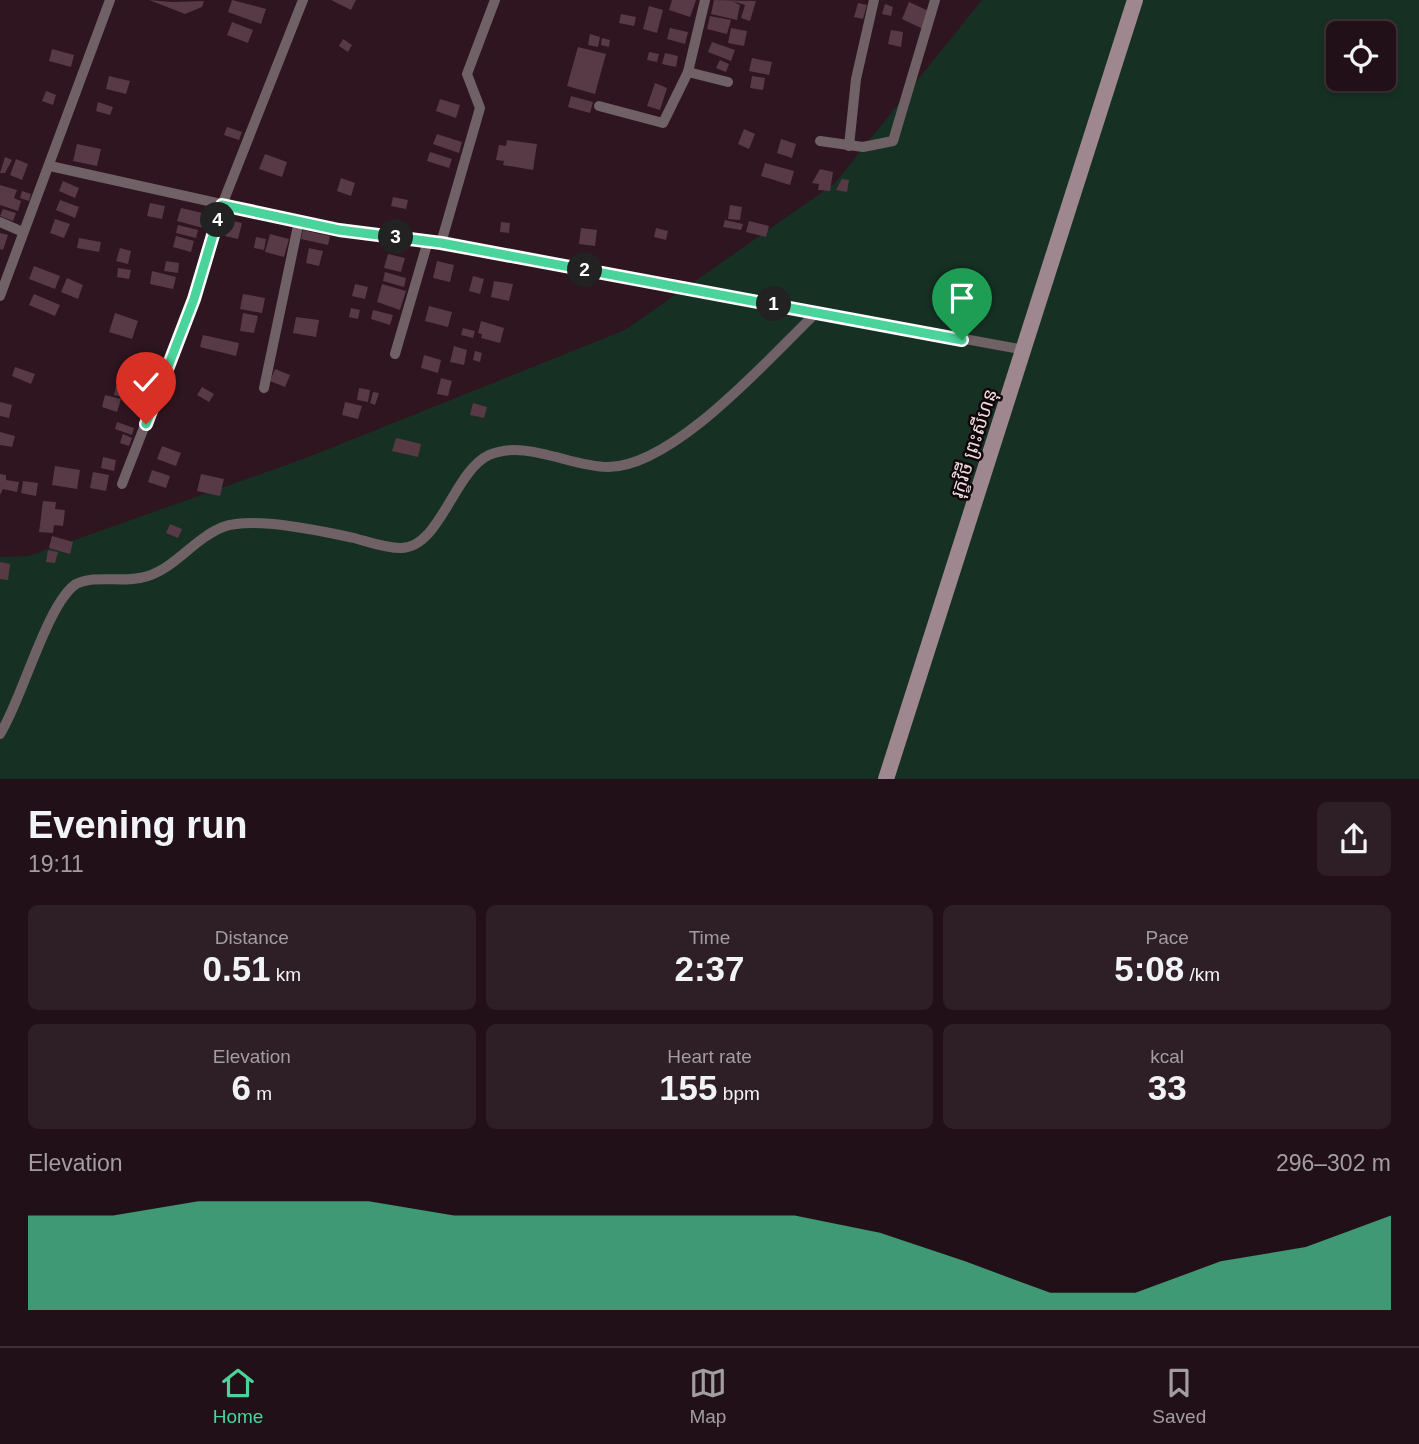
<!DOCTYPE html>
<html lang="en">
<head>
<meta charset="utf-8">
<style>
  body { margin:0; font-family:Arial,"Noto Sans Khmer",sans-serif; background:#2e1e25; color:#f1f3f6; height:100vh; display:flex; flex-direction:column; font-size:26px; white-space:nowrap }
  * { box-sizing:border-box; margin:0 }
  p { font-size:23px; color:#a29da2 }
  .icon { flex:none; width:38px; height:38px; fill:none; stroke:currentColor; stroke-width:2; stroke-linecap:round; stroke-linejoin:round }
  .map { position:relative; height:779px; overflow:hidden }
  .details { display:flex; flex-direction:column; background:#221018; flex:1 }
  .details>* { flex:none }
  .buttons { position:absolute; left:1326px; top:21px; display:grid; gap:14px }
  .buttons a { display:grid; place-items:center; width:70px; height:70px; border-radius:10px; background:#221018; box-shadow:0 4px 10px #0003,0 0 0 2px #3f3037; font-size:35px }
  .pin { position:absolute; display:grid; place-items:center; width:60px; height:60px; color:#fff; margin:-72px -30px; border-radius:50% 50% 50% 0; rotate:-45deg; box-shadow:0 0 7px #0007 }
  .pin .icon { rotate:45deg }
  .km { position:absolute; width:35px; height:35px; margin:-18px; border-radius:50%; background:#222; color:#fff; font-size:19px; line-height:35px; text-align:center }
  .round { display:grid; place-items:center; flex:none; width:74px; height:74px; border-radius:10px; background:#2e1e25 }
  .head { display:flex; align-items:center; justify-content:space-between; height:119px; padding:0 28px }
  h1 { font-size:38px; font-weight:800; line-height:52px }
  .figures { display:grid; grid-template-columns:repeat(3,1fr); gap:10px; height:119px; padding:7px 28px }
  .figures div { display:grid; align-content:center; border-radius:10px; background:#2e1e25; text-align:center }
  .figures b { font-size:35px; font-weight:800 }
  .figures small { font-size:19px; font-weight:400 }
  .figures p { font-size:19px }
  .chart { height:196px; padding:14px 28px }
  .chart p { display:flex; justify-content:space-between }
  .chart svg { width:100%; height:126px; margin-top:7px; fill:#4ad49c; opacity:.7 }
  .dock { display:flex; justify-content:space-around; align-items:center; height:98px; border-top:2px solid #3f3037; background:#221018; font-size:19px; color:#a29da2 }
  .dock a { display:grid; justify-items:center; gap:4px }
  .dock .on { color:#4ad49c }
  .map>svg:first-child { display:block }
  .green { fill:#163124; fill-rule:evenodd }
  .building { fill:#573a45 }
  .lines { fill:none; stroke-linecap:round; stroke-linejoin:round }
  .street { stroke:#6f6166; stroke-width:10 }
  .secondary { stroke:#9e878f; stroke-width:16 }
  .route-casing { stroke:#fff; stroke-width:14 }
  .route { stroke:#4ad49c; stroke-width:9 }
  .labels { text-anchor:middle; stroke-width:5; stroke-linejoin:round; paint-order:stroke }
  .street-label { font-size:19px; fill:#eedce2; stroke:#0f0509 }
</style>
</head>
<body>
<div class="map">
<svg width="1419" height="779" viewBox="0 0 1419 779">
  <rect width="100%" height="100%" fill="#2e1520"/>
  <path class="green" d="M982,0H1419V779H0V557L29,556L306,458L625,330L834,184ZM1339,33H1384V79H1339Z"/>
  <g class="building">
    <polygon points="149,0 172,2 204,1 202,7 185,14"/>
    <polygon points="232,0 266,9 261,24 228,12"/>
    <polygon points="331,0 356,0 351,10"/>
    <polygon points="672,0 696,0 690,17 669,10"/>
    <polygon points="714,0 756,1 750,21 741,18 745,5 732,1 740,5 737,20 711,14"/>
    <polygon points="909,2 931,12 923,29 902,19"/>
    <polygon points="858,3 867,5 863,19 854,17"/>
    <polygon points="885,4 893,7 891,16 882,14"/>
    <polygon points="649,6 663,10 657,33 643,29"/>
    <polygon points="621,14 636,17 634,26 619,23"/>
    <polygon points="710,16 731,20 727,34 707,29"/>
    <polygon points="232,22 253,30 248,43 227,35"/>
    <polygon points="670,28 688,32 685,44 667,39"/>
    <polygon points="731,28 747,31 744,46 728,43"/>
    <polygon points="891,30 903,32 901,47 888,44"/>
    <polygon points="590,34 600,37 598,47 588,45"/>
    <polygon points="602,38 610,40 609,47 601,45"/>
    <polygon points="343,39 352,45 348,52 339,46"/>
    <polygon points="712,42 735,50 731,61 708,52"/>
    <polygon points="578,47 606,54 595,94 567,86"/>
    <polygon points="52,49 74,55 71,67 49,61"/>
    <polygon points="649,52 659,54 657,62 647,60"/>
    <polygon points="665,53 678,56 676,67 662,64"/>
    <polygon points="752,58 772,62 769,75 749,71"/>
    <polygon points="720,60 729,64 726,72 716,68"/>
    <polygon points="109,76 130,81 126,94 106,89"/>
    <polygon points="752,76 765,78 763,90 750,88"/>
    <polygon points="655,83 667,88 660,110 647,106"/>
    <polygon points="46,91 56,95 53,105 42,101"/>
    <polygon points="571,96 593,102 590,113 568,107"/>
    <polygon points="440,99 460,105 456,118 436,111"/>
    <polygon points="98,102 113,107 110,115 96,111"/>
    <polygon points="227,127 242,132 239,140 224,135"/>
    <polygon points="744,129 755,134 749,149 738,144"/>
    <polygon points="437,134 462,142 459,153 433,144"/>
    <polygon points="781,139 796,144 792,158 777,153"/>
    <polygon points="507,140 537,144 533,170 503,165 504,161 496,160 499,145 506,146"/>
    <polygon points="77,144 101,149 97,166 73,161"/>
    <polygon points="430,152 452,159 449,168 427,161"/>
    <polygon points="265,154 287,162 282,177 259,169"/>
    <polygon points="5,157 12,160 5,173 0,173"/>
    <polygon points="16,159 28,164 22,180 10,175"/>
    <polygon points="765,163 794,171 790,185 761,176"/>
    <polygon points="820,169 833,172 830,191 818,190 819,184 812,183"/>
    <polygon points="341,178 355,183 351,196 337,191"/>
    <polygon points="842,179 849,180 847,192 836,190"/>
    <polygon points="63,181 79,188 75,198 59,191"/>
    <polygon points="0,185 17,190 14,198 21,201 18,211 0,205"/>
    <polygon points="22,191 31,194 29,201 20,198"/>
    <polygon points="393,197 408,200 406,209 391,206"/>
    <polygon points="60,200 79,207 75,218 56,210"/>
    <polygon points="150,203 165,206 162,219 147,216"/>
    <polygon points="730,205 742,207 740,220 728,219"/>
    <polygon points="181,208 207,214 203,228 177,221"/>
    <polygon points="3,209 16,213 13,221 0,216"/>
    <polygon points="55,219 70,224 64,238 50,233"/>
    <polygon points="229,220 242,223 238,239 225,236"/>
    <polygon points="725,220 743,224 741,230 723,227"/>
    <polygon points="749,221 769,226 766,237 746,232"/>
    <polygon points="501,222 510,223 509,233 500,232"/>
    <polygon points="178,225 198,230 196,238 176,233"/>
    <polygon points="581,228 597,230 595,246 579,244"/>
    <polygon points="656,228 668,231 666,240 654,237"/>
    <polygon points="303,230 330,236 328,245 301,239"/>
    <polygon points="0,233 8,235 3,250 0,249"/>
    <polygon points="270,234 289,239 284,257 265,252"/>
    <polygon points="176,236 194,241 191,252 173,247"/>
    <polygon points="256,237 266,239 264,250 254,248"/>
    <polygon points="79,238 101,242 99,252 77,248"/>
    <polygon points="120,248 131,251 128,264 116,261"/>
    <polygon points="309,248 323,251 319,266 306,263"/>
    <polygon points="388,254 405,258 401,272 384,268"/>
    <polygon points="166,261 179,263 178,273 164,271"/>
    <polygon points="437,261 454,265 450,282 433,278"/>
    <polygon points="34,266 60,276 55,289 29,279"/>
    <polygon points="118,268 131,270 129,279 117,277"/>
    <polygon points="152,271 176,277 173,289 150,284"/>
    <polygon points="385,272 406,278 404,287 383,281"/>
    <polygon points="473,276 484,279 480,294 469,291"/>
    <polygon points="67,278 83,285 78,299 61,292"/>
    <polygon points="494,281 513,284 509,301 491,297"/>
    <polygon points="355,284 368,287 365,299 352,296"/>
    <polygon points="382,284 406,291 400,310 377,302"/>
    <polygon points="34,294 60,305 55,316 29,305"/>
    <polygon points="243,294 265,298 262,313 240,309"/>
    <polygon points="429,306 452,312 448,327 425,321"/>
    <polygon points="351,308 360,310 358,319 349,317"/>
    <polygon points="373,310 393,315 390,325 371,319"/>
    <polygon points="115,313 138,321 132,339 109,332"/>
    <polygon points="243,313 258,316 254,333 240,331"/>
    <polygon points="296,317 319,320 316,337 293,333"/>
    <polygon points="481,321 504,328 500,343 481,338 482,334 478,333"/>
    <polygon points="463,328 475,331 473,338 461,335"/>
    <polygon points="203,335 239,343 236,356 200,347"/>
    <polygon points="454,346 467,350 464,365 450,362"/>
    <polygon points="475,351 482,353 480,362 473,360"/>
    <polygon points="424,355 441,360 438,373 421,368"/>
    <polygon points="132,356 145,361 140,373 128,368"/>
    <polygon points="15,367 35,374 31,384 12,376"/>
    <polygon points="275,369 290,375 285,387 270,381"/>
    <polygon points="441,378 452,381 448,396 437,394"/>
    <polygon points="116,386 131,390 129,399 114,395"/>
    <polygon points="202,387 214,394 209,402 197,395"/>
    <polygon points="359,388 370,390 368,402 357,400"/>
    <polygon points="373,392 379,393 375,405 370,403"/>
    <polygon points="105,395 121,399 117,412 102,407"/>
    <polygon points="0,402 12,405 9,418 0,416"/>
    <polygon points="345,402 362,406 358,419 342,415"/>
    <polygon points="473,403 487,407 484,418 470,415"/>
    <polygon points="117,422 134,428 132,435 115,429"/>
    <polygon points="0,432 15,436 12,447 0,445"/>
    <polygon points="123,434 132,438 129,446 120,443"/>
    <polygon points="396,438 421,444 418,457 392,451"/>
    <polygon points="162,446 181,453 176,466 157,459"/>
    <polygon points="103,457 116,460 114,471 101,468"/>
    <polygon points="55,466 80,470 77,489 52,485"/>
    <polygon points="152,470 170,476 166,488 148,482"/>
    <polygon points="93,472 109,475 106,491 90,488"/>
    <polygon points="0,474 6,475 6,480 19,482 17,492 3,489 0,495"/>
    <polygon points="201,474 224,479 220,496 197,491"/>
    <polygon points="23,481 38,483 36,496 21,493"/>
    <polygon points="43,501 56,502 55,509 65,510 63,526 54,525 53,533 39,532"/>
    <polygon points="170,524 182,529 178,538 166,533"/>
    <polygon points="52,536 73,542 70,554 49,548"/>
    <polygon points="48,550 58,552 55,563 46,562"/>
    <polygon points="0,562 10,564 8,580 0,579"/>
  </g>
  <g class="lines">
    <g class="street">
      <polyline points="705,0 688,72 728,82"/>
      <polyline points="599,106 663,123 688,72"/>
      <polyline points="820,141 863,147 893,141 935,0"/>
      <polyline points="849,146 856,79 874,0"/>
      <polyline points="50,166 339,230 441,243 1025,350"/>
      <polyline points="0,222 23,232"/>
      <polyline points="441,243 480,108 467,74 495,0"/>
      <polyline points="0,296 110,0"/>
      <polyline points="395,354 428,241"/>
      <polyline points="264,388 299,221"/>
      <polyline points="122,484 194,299 222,205 303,0"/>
      <path d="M0,734C22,700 47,603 76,584C97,574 125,584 148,576C176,567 195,538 223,527C254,516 322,531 354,538C369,542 385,548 401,548C440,548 454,471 489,455C525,439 571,467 608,467C674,467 770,357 817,312"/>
    </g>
    <polyline class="secondary" points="886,779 1135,0"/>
  </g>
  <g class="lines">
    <g class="route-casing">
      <polyline id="route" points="146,424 194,299 222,205 339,230 441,243 962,340"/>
    </g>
    <use href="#route" class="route"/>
  </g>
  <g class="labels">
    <g class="street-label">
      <text transform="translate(973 443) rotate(-72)" y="7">រុក្ខវិថី ព្រះសីហនុ</text>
    </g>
  </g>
</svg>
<div class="buttons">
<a><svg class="icon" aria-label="locate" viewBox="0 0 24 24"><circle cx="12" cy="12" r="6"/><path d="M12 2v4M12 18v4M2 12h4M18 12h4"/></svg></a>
</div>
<div class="pin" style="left:962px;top:340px;background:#1e9e55"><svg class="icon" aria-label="arrive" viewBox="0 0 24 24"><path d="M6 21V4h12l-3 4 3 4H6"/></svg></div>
<div class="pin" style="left:146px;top:424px;background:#d93025"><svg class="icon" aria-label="check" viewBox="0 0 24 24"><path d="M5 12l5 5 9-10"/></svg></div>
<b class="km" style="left:774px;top:304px">1</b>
<b class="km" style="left:585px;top:270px">2</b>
<b class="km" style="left:396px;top:237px">3</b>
<b class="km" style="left:218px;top:220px">4</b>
</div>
<section class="details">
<div class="head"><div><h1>Evening run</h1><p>19:11</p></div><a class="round"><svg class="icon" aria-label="share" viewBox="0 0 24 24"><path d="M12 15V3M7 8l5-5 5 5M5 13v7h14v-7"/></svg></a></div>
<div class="figures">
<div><p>Distance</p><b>0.51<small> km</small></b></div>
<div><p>Time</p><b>2:37</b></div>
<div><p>Pace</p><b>5:08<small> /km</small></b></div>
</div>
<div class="figures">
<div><p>Elevation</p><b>6<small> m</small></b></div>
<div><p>Heart rate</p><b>155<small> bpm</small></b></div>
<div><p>kcal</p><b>33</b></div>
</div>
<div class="chart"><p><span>Elevation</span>296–302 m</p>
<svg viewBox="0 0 160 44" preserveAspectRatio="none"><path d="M0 44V11L10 11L20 6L30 6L40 6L50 11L60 11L70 11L80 11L90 11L100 17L110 27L120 38L130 38L140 27L150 22L160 11V44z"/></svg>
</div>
</section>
<nav class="dock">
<a class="on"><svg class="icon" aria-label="home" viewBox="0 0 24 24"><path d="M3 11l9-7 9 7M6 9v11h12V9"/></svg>Home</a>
<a><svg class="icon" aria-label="map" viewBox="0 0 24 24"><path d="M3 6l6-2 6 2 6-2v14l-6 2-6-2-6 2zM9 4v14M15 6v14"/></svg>Map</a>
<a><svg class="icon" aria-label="saved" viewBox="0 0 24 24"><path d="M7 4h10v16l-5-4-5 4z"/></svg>Saved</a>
</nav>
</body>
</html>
